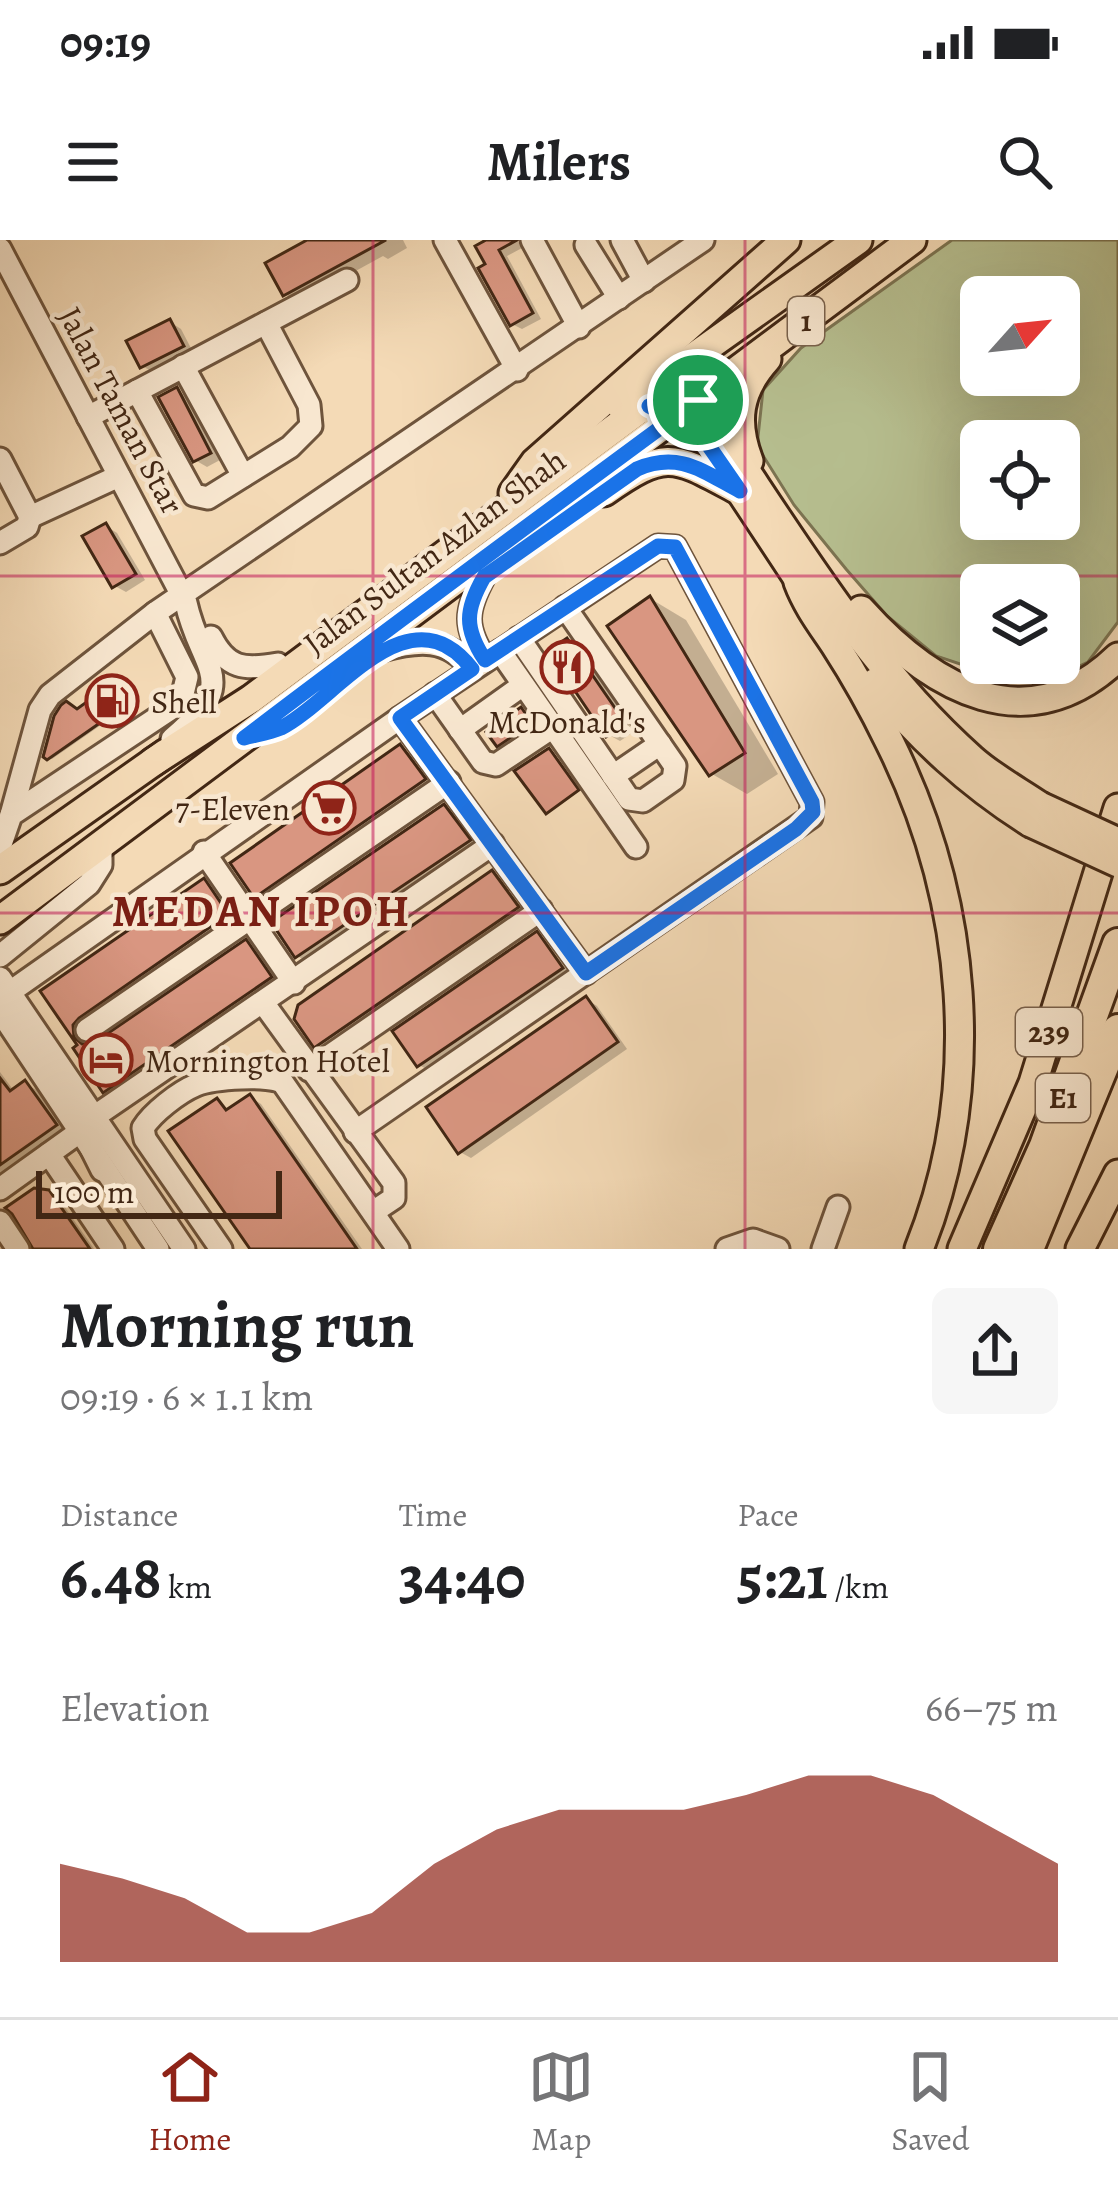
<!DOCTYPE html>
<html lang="en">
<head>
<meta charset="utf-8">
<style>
  body { margin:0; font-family:Alegreya,serif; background:#f6f6f6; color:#202124; height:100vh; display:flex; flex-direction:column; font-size:45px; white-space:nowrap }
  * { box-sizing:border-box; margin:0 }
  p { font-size:39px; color:#757577 }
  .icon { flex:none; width:66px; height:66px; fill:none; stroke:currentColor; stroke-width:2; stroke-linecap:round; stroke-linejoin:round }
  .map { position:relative; height:1009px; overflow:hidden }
  .drawer { display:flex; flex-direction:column; background:#fff; flex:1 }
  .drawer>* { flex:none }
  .needle { width:78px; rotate:63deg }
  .tools { position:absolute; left:960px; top:36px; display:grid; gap:24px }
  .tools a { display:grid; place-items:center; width:120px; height:120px; border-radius:18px; background:#fff; box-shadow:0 12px 48px #0002; font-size:60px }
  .scale { position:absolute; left:36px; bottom:30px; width:246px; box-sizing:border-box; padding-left:12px; border:6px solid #422714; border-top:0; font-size:33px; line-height:42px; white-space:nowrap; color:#422714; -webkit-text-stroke:9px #f8e7d0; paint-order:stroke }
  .pin { position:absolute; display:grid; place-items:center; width:102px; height:102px; color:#fff; margin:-51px; border:6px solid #fff; border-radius:50%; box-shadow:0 3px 12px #0007 }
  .round { display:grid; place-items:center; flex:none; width:126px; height:126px; border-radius:18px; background:#f6f6f6 }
  .headline { display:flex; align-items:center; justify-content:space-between; height:204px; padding:0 60px }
  h1 { font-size:66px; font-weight:700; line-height:90px }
  .stats { display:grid; grid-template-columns:repeat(3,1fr); gap:18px; height:204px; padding:12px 60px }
  .stats div { display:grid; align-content:center }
  .stats b { font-size:60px; font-weight:700 }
  .stats small { font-size:33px; font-weight:400 }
  .stats p { font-size:33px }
  .chart { height:336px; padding:24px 60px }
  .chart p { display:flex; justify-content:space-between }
  .chart svg { width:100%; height:216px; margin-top:12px; fill:#8f2418; opacity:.7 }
  .status { display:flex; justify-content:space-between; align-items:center; height:84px; padding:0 60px; background:#fff; direction:ltr }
  .status svg { height:33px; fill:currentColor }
  header { display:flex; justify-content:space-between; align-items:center; height:156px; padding:0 60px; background:#fff; font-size:54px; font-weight:700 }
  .dock { display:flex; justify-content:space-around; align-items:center; height:168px; border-top:3px solid #e0e0e0; background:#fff; font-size:33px; color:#757577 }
  .dock a { display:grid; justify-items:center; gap:6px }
  .dock .current { color:#8f2418 }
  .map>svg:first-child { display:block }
  .green { fill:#b7c091; stroke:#7c7452; stroke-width:3; fill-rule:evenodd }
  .shadow { fill:#0003 }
  .building { fill:#d99681; stroke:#422714; stroke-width:3 }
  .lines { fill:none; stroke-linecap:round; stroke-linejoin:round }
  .minor-casing { stroke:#6e543c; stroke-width:27 }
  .major-casing { stroke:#422714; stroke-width:33 }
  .highway-casing { stroke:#422714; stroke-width:36 }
  .minor { stroke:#f8e7d0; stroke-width:21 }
  .major { stroke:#f4dab6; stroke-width:27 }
  .highway { stroke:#f4dab6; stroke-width:30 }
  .major-bridge-casing { stroke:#422714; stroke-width:33; stroke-linecap:butt }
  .major-bridge { stroke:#f4dab6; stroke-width:27 }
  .route-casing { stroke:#fff; stroke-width:24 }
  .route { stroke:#1a73e8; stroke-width:15 }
  .grid { fill:none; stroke:#c2185b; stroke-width:3; stroke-opacity:0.55 }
  .labels { text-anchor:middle; stroke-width:9; stroke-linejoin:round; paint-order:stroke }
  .shield { fill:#f8e7d0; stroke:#79614c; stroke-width:3 }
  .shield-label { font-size:30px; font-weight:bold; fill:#422714 }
  .street-label { font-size:33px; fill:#422714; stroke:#f8e7d0 }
  .poi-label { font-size:33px; fill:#422714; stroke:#f8e7d0; text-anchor:start }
  .district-label { font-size:45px; font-weight:bold; letter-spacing:3px; fill:#7a1f14; stroke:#f8e7d0 }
</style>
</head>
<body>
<div class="status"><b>09:19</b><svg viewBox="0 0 49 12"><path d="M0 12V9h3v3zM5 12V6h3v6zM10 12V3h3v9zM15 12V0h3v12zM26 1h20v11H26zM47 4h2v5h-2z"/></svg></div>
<header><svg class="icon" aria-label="menu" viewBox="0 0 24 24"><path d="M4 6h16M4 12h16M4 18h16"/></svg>Milers<svg class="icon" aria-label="search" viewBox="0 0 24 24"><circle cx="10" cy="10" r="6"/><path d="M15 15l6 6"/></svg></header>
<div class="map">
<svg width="1118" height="1009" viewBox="0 0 1118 1009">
  <rect width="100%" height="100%" fill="#f4dab6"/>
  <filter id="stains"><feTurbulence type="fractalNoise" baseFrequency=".00167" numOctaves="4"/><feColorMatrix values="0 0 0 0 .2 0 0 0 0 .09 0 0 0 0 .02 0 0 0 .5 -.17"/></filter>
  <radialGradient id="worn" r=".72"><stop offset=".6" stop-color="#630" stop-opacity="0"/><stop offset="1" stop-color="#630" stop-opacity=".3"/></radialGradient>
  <path class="green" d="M952,0H1118V382L1088,422L1052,439L1002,438L936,416L887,376L846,329L794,265L757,206L763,150L801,108ZM981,57H1059V135H981ZM981,201H1059V279H981ZM981,345H1059V423H981Z"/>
  <g class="shadow">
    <polygon points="314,0 403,0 407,8 388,19 383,16 299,62 285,54"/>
    <polygon points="493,0 517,0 522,8 507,16 541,79 522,89 512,84"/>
    <polygon points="170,82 181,89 193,112 153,132 142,126"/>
    <polygon points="177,150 188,157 220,220 207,227 195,220"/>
    <polygon points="106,286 117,293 145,340 126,352 115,346"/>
    <polygon points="651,359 686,380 778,534 747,554 712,534"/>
    <polygon points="567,401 578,408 635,491 620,501 609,495"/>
    <polygon points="112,451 127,467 52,519 46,516 78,472"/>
    <polygon points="400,507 411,514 435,546 267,662 256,655"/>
    <polygon points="444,567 455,574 480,607 308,722 297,716"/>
    <polygon points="493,634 504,640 528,674 328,812 317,806"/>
    <polygon points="204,642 216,649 239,682 85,792 86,806 97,805 246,703 258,710 282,745 117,857 105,850 81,806 44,752"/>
    <polygon points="537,695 548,701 573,734 430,831 419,825"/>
    <polygon points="586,759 597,766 627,809 471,918 460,912"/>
    <polygon points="0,832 14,851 25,844 37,850 67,892 0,940"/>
    <polygon points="250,857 261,864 362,1009 253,1009 173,892 217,861 230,871"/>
    <polygon points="48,953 60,960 94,1009 34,1009"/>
  </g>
  <g class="building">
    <polygon points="307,0 386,0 283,56 265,23"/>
    <polygon points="486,0 517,0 499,10 533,73 510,86 478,28 485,24 475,6"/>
    <polygon points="170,79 184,106 140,128 126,101"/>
    <polygon points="177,147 211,213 193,222 158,157"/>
    <polygon points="106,283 136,334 112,348 82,296"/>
    <polygon points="650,356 745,513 709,536 607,386"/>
    <polygon points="567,398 626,484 606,497 548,411"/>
    <polygon points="109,446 127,464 47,520 43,517 54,476 61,465 66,461 77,469"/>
    <polygon points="521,467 532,483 497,507 486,492"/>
    <polygon points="400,504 426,539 254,658 230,623"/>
    <polygon points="549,508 579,550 546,574 514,531"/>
    <polygon points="444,564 471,600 295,718 271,682"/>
    <polygon points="492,630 519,667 314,808 294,779 298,765"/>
    <polygon points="204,638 229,675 208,684 213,685 79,778 73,785 74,797 82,804 95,802 246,699 272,737 103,853 73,808 77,805 40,751"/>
    <polygon points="537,691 563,728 417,827 392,791"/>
    <polygon points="586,756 618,802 458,914 426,867"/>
    <polygon points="0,838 10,851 25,840 57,885 0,925"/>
    <polygon points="250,854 357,1009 250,1009 168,891 217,858 226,870"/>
    <polygon points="34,948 49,950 90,1009 33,1009 12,974 5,968"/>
  </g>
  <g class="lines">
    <g class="minor-casing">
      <g id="minor">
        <polyline points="445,0 517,130"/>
        <polyline points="532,0 579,87"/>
        <polyline points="622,0 644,41"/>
        <polyline points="586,5 619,58"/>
        <path d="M0,9L186,363C201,431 243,440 172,499"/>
        <polyline points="183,126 243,236"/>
        <polyline points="137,151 194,255 208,258 290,207 311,186 309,165 266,83"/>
        <polyline points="88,177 347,40"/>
        <polyline points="0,219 30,277 27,287 0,303"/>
        <polyline points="30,277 119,236"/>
        <path d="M484,336C465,371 464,387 485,420"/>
        <path d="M211,397C227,429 244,430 278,424"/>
        <polyline points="519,398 629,559 643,561 673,540 675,526 565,367"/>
        <path d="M382,410C418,400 448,397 472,429"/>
        <polyline points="435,454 483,522 496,525 553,487 500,411"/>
        <polyline points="400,478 586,733"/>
        <polyline points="553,487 636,607"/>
        <polyline points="460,490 523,445"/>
        <polyline points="613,536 660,504"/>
        <polyline points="11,575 40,470 50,455 155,373 703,0"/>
        <polyline points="0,607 11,575 181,462 187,437 155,373"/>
        <polyline points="204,612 294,743"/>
        <polyline points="0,716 89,644 101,625 101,605"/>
        <polyline points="0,738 184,1009"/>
        <polyline points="0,759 400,478 658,306 675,307 812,562 811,577 355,892"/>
        <polyline points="264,764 394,943 394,958 373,972"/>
        <polyline points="0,771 158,1009"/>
        <polyline points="87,790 449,542"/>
        <polyline points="309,830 541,670"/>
        <polyline points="49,914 113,1009"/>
        <polyline points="102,930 84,894 85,883 493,604"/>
        <polyline points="0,949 78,893"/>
        <polyline points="0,982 18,1009"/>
        <path d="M221,1009L145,899L143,888C152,873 179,852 196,845C213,838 271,834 283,843L398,1009"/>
        <polyline points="727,1009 753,1000 778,1009"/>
        <polyline points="823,1009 838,967"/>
      </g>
    </g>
    <g class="major-casing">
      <g id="major">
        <polyline points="622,168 858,0"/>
        <path d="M749,221C734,182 738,151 767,119"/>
        <polyline points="740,251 808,354"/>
        <path d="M604,252C668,207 674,216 740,251"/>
        <polyline points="513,253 535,222 786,0"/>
        <path d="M798,342C807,366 821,384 835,405C855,436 873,468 889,501C967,657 985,845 919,1009"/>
        <path d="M861,370C932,449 1028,504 1118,417"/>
        <path d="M874,443C921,499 969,544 1031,583"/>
        <path d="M153,522L251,459L639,170L673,159L698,160C783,282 860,420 972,519C992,537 1018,551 1040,566"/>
        <polyline points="0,630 166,513"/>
        <polyline points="0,680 912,0"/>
        <polyline points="962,1009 1033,843 1118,568"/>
        <polyline points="1080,1009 1118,934"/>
      </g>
    </g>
    <g class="highway-casing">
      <g id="highway">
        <polyline points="999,1009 1045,906 1118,704"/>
        <polyline points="1028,1009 1118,790"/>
      </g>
    </g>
    <use href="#minor" class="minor"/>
    <use href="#major" class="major"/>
    <use href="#highway" class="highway"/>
    <g class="major-bridge-casing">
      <g id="major-bridge">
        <polyline points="1040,566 1118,602"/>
        <polyline points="1031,583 1118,623"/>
      </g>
    </g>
    <use href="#major-bridge" class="major-bridge"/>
  </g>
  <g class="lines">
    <g class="route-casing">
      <path id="route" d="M698,160L673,159L649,166L657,170L662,187L684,170L740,251C702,231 679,211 637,229L484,337C465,370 464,388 485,420L658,306L675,307L812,562L813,572L796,589L586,733L400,478L472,429C409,347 336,460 281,488C270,493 255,495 244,498C394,384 546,272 698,160"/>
    </g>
    <use href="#route" class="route"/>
  </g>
  <path class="grid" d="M373,0V1009M745,0V1009M0,336H1118M0,673H1118"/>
  <defs>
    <g id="restaurant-ring" transform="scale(2.7)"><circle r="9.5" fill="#f8e7d0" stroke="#8f2418" stroke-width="1.5"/><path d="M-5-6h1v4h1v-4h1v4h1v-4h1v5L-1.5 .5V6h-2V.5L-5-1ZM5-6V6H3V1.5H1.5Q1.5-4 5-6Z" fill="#8f2418"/></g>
    <g id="fuel-ring" transform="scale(2.7)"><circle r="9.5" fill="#f8e7d0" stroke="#8f2418" stroke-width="1.5"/><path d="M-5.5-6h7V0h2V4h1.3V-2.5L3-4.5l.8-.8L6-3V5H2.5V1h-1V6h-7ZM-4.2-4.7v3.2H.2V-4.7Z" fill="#8f2418"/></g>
    <g id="supermarket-ring" transform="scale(2.7)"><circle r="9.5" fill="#f8e7d0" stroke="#8f2418" stroke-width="1.5"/><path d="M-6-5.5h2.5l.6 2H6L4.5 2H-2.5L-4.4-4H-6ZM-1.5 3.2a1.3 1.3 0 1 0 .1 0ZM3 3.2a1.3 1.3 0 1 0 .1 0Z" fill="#8f2418"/></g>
    <g id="hotel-ring" transform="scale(2.7)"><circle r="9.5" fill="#f8e7d0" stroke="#8f2418" stroke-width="1.5"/><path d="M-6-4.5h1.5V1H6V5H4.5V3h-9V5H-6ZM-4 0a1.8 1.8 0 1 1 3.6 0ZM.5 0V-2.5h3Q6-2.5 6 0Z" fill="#8f2418"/></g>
  </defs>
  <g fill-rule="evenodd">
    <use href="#restaurant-ring" x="567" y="427"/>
    <use href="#fuel-ring" x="112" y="461"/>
    <use href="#supermarket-ring" x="329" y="568"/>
    <use href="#hotel-ring" x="106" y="820"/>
  </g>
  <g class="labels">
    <g class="shield">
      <rect x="788" y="57" width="36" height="48" rx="9"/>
      <rect x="1016" y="768" width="66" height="48" rx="9"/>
      <rect x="1036" y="834" width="54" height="48" rx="9"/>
    </g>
    <g class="shield-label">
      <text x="806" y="91">1</text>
      <text x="1049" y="802">239</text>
      <text x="1063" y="868">E1</text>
    </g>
    <g class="street-label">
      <text transform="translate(122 170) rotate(62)" y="12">Jalan Taman Star</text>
      <text transform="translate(434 311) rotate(-37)" y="12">Jalan Sultan Azlan Shah</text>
    </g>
    <g class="poi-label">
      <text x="151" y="473">Shell</text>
      <text x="567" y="493" text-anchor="middle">McDonald's</text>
      <text x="290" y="580" text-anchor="end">7-Eleven</text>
      <text x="145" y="832">Mornington Hotel</text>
    </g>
    <g class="district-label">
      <text x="262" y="686">MEDAN IPOH</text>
    </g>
  </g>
  <rect width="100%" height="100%" filter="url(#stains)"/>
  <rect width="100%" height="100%" fill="url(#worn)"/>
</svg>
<div class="tools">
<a><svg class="needle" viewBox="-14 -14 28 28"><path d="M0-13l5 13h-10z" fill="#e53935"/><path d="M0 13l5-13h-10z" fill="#757577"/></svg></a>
<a><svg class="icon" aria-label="locate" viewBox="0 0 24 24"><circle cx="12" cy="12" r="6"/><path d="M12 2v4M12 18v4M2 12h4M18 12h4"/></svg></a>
<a><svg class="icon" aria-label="layers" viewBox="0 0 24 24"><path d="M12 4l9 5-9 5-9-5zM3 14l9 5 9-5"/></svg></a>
</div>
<div class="scale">100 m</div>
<div class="pin" style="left:698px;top:160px;background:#1e9e55"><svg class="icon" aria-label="arrive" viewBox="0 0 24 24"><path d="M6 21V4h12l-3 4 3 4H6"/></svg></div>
</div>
<section class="drawer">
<div class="headline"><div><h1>Morning run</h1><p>09:19 · 6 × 1.1 km</p></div><a class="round"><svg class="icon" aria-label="share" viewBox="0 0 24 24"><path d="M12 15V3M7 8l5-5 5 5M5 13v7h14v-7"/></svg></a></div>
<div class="stats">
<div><p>Distance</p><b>6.48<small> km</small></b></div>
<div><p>Time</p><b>34:40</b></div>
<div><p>Pace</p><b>5:21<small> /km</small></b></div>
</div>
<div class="chart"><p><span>Elevation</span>66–75 m</p>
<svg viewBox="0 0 160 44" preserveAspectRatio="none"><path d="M0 44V24L10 27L20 31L30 38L40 38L50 34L60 24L70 17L80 13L90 13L100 13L110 10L120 6L130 6L140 10L150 17L160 24V44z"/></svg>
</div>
</section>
<nav class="dock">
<a class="current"><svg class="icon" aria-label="home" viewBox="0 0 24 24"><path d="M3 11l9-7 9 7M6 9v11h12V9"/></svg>Home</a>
<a><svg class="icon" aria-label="map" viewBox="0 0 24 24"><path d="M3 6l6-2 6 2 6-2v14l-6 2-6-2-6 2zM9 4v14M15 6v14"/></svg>Map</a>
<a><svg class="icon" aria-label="saved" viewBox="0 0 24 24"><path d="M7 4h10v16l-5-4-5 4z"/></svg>Saved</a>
</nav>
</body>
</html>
